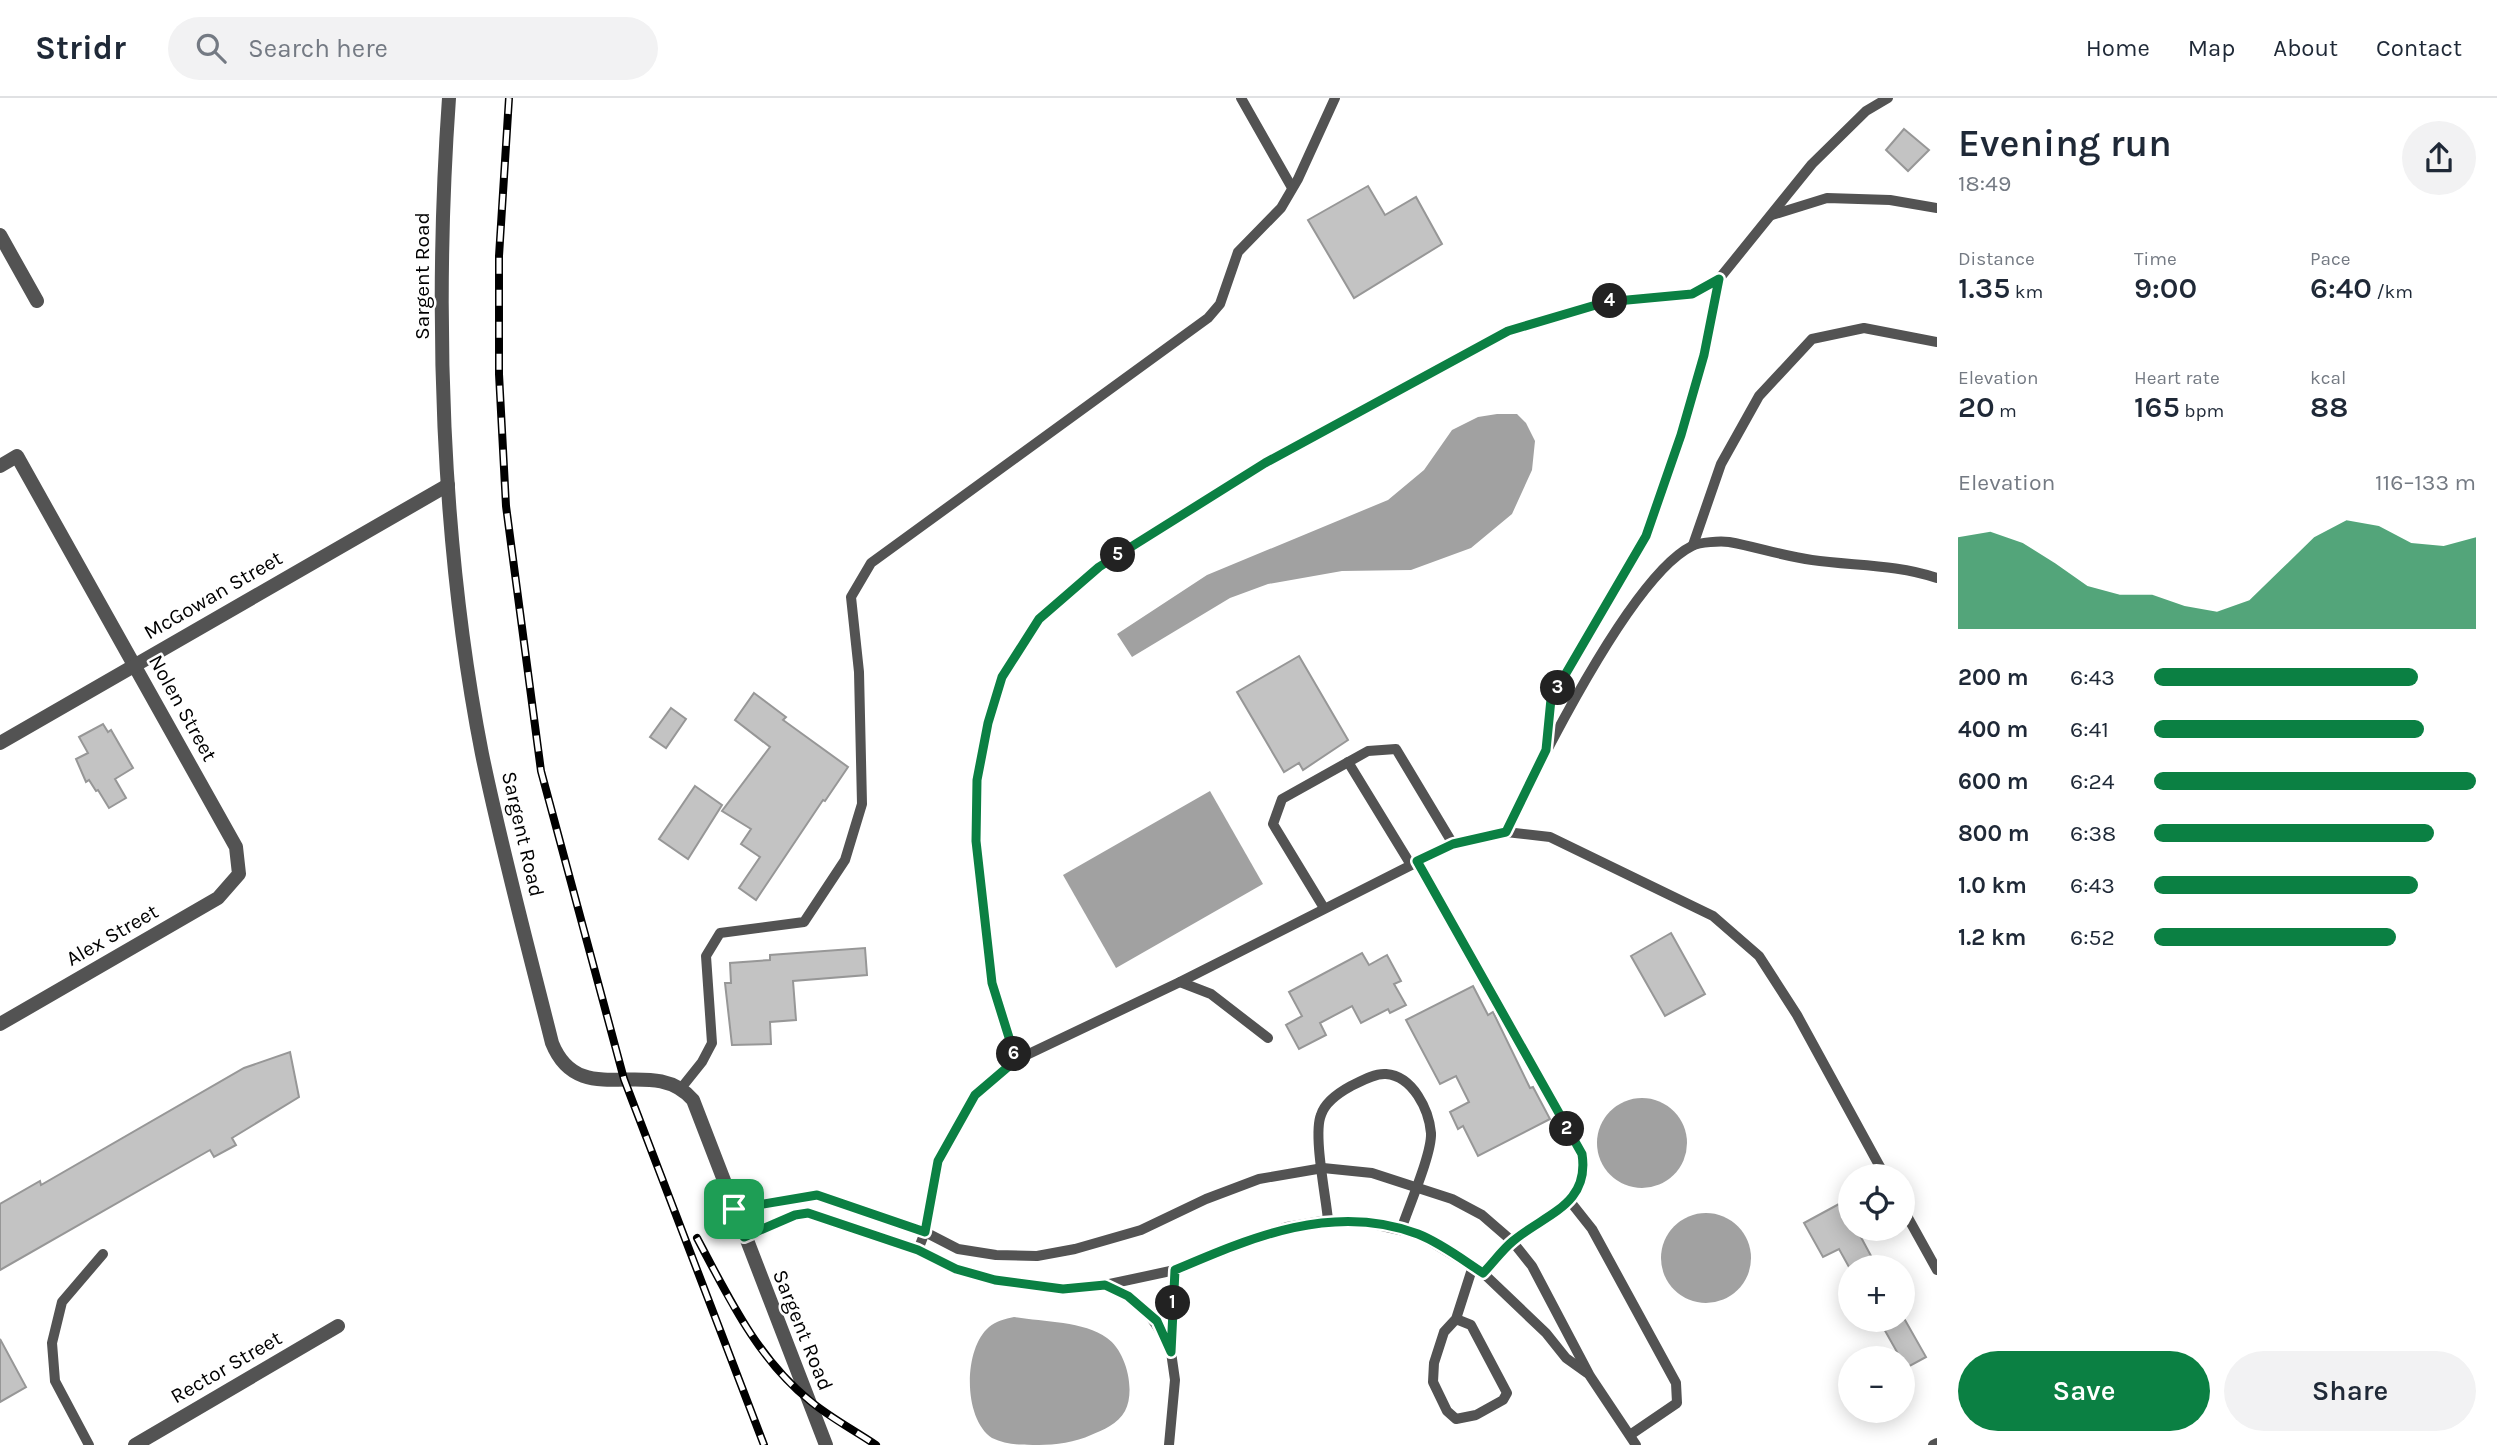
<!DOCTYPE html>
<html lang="en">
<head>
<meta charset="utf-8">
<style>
  body { margin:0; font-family:Karla,sans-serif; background:#f2f2f3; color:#1f2937; height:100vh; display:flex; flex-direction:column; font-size:26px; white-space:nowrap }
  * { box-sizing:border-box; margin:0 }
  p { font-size:23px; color:#747a83 }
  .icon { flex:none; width:38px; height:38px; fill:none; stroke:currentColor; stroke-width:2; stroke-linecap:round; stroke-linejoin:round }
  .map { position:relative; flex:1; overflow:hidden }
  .sheet { display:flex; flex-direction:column; background:#fff; width:560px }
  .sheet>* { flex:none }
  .buttons { position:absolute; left:1838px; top:1066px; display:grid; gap:14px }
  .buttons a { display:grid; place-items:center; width:77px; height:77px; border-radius:50%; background:#fff; box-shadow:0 4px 18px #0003; font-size:35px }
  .pin { position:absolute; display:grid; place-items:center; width:60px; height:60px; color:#fff; margin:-30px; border-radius:14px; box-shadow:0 4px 10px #0006 }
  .km { position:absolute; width:35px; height:35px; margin:-18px; border-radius:50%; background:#222; color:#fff; font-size:19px; line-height:35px; text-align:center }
  .round { display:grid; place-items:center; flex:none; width:74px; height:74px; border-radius:37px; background:#f2f2f3 }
  .head { display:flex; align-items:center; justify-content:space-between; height:119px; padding:0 21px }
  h1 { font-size:38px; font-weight:600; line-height:52px }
  .figures { display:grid; grid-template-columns:repeat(3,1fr); gap:10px; height:119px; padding:7px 21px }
  .figures div { display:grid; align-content:center }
  .figures b { font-size:30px; font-weight:600 }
  .figures small { font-size:19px; font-weight:400 }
  .figures p { font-size:19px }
  .chart { height:196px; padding:14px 21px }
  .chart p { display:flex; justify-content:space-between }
  .chart svg { width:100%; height:126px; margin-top:7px; fill:#0b8043; opacity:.7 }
  .cta { display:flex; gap:14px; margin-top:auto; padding:14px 21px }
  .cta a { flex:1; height:80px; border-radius:42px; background:#0b8043; color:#fff; font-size:28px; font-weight:600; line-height:80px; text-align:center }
  .cta a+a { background:#f2f2f3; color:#1f2937 }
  ul { padding:0 21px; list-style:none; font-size:23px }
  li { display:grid; grid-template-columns:112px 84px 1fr; align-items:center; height:52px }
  li i { height:18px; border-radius:9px; background:#0b8043 }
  header { display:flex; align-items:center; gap:42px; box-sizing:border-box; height:98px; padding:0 35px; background:#fff; border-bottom:2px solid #e0e1e3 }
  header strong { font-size:33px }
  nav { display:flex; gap:38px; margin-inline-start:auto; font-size:24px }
  .search { width:490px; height:63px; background:#f2f2f3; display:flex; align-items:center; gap:18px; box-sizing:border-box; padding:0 24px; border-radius:38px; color:#747a83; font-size:26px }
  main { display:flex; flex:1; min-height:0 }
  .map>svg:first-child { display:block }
  .water { fill:#a1a1a1 }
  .building { fill:#c3c3c3; stroke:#979797; stroke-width:2 }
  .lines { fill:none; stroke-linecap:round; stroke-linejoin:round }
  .service { stroke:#535353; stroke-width:10 }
  .minor { stroke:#535353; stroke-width:14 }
  .rail-casing { stroke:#000; stroke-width:8 }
  .rail { stroke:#fff; stroke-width:5; stroke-dasharray:16; stroke-linecap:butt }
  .route-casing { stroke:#fff; stroke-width:14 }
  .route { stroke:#0b8043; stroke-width:9 }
  .labels { text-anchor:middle; stroke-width:5; stroke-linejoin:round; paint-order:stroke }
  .street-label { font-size:21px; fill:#000; stroke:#fff }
</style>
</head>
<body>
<header>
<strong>Stridr</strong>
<div class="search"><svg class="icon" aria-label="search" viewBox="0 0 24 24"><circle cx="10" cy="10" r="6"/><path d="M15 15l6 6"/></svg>Search here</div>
<nav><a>Home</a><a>Map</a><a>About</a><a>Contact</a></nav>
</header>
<main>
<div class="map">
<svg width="1937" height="1347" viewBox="0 0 1937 1347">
  <rect width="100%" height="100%" fill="#fff"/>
  <g class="water">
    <polygon points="1497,316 1517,316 1526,325 1535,343 1532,372 1512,416 1471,450 1411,472 1342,473 1268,486 1230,500 1132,559 1117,536 1207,477 1388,402 1424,372 1452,332 1478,319"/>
    <polygon points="1210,693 1263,786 1116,870 1063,777"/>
    <circle cx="1642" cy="1045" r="45"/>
    <circle cx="1706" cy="1160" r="45"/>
    <path d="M1014,1219C1041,1224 1084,1223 1107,1240C1126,1253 1136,1292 1125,1313C1118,1326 1103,1332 1091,1337C1076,1344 1055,1347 1039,1347C1022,1347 1006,1347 992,1340C963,1321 963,1251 989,1229C996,1223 1005,1221 1014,1219Z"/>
  </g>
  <g class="building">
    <polygon points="1904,31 1929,52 1908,73 1886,52"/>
    <polygon points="1368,88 1385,117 1416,99 1442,146 1354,200 1308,122"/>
    <polygon points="1299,558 1348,642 1303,672 1299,665 1284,674 1237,594"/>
    <polygon points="754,595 786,619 783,622 848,669 825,703 823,702 756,802 739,790 760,759 741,746 751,731 722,713 770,649 735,622"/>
    <polygon points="671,610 686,621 666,650 650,639"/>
    <polygon points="103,626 108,634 111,632 133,670 115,681 126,700 109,710 98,692 96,693 89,682 86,684 76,661 88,655 79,639"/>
    <polygon points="695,688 722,707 688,761 659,741"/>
    <polygon points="1671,835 1705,896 1665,918 1631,858"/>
    <polygon points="865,850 867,877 793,883 796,922 770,924 771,946 732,947 725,885 731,885 730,865 770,862 770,857"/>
    <polygon points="1362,855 1369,867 1387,857 1401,883 1394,886 1406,907 1390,915 1388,911 1361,925 1352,908 1320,925 1326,937 1299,951 1286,927 1302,918 1289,894"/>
    <polygon points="1473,888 1488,917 1493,914 1530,990 1533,989 1550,1021 1478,1058 1463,1028 1458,1031 1450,1014 1469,1004 1456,978 1440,986 1406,922"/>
    <polygon points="290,954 299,999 232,1040 236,1047 214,1059 210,1052 0,1172 0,1106 40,1083 41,1087 244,970"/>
    <polygon points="1850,1100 1850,1130 1856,1130 1877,1169 1849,1169 1839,1151 1823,1159 1804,1125"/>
    <polygon points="1879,1222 1905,1222 1926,1259 1906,1270"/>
    <polygon points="0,1241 26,1289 0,1304"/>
  </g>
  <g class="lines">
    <g class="service">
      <polyline points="1241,0 1291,88"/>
      <polyline points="1772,117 1827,100 1890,102 1937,110"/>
      <polyline points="1693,447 1721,366 1759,298 1812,241 1864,230 1937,244"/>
      <polyline points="1546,648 1551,601 1646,438 1681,337 1704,257 1719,181"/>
      <polyline points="1348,664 1411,767"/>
      <path d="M1506,734C1538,668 1631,478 1692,448C1700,444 1720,443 1729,444C1757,449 1783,458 1812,462C1854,468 1896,466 1937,480"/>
      <path d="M1417,763L1582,1057C1590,1107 1544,1116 1513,1143C1502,1152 1493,1165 1483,1175"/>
      <polyline points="1324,810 1273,726 1282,701 1368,653 1396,651 1453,746"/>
      <polyline points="1180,884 1211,896 1268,940"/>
      <polyline points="1016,962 992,885 976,743 977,682 988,625 1002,579 1039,521 1099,469 1265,365 1508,233 1606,203 1692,196 1719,181 1812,66 1866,13 1888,0"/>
      <polyline points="682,989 702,964 712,945 706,858 720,835 804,824 845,762 862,706 859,574 851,499 871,465 1208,220 1220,206 1238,154 1281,110 1298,81 1335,0"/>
      <polyline points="1569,1102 1592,1131 1676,1285 1677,1305 1630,1337"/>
      <polyline points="1902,1109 1937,1172"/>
      <polyline points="735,1111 817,1097 925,1134 958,1151 996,1157 1037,1158 1075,1151 1141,1132 1206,1101 1259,1081 1323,1070 1372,1075 1452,1101 1482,1117 1512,1143 1532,1168 1590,1278 1636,1347"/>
      <path d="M1328,1122C1326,1099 1313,1036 1321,1017C1325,1004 1340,994 1351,988C1361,983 1375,975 1386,976C1413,978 1429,1012 1431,1035C1432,1056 1408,1110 1401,1132"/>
      <polyline points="744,1139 795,1117 808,1115 918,1152 956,1171 995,1182 1063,1191 1105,1187 1175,1172 1287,1129 1328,1122 1373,1126 1418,1136 1483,1175 1546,1235 1566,1260 1587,1275"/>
      <polyline points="918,1152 925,1134 938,1063 975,997 1016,962 1180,884 1453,746 1506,734 1550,739 1713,818 1759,858 1797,917 1885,1078"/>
      <path d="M1105,1187C1140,1204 1153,1216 1169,1250"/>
      <polyline points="1456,1221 1471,1227 1507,1295 1503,1302 1476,1317 1456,1321 1447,1313 1433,1284 1434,1265 1444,1234 1456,1221 1473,1168"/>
      <polyline points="89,1347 55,1283 52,1245 62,1204 103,1156"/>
      <polyline points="1169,1347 1175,1282 1171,1254 1175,1172"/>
      <polyline points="1933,1347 1937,1345"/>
    </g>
    <g class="minor">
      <path d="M449,0C434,212 441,447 482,656C502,753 528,849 552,945C580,1015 652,954 693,1002L826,1347"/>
      <polyline points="0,137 37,203"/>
      <polyline points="0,368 17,358 236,749 239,776 218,800 0,926"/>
      <polyline points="0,645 448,387"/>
      <polyline points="135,1347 338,1228"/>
    </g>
    <g class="rail-casing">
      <g id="rail">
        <polyline points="509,0 499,158 499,276 506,408 541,673 624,981 764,1347"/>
        <path d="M697,1140C728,1198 757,1260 809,1302C829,1319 854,1332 876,1347"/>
      </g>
    </g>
    <use href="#rail" class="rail"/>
  </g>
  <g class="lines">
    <g class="route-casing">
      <path id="route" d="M1719,181L1704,257L1681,337L1646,438L1551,601L1546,652L1506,734L1453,746L1417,763L1582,1056C1590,1107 1545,1116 1513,1143C1502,1152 1493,1165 1483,1175C1463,1162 1441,1145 1418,1136C1334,1104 1252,1139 1175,1172L1171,1254L1157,1223L1128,1198L1105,1187L1063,1191L995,1182L956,1171L918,1152L808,1115L795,1117L744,1139L734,1111L817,1097L925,1134L938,1063L975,997L1016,962L992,885L976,743L977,682L988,625L1002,579L1039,521L1099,469L1265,365L1508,233L1606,204L1692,196Z"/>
    </g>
    <use href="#route" class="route"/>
  </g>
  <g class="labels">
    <g class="street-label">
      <text transform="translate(422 178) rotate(-90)" y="7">Sargent Road</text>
      <text transform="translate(213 497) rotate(-30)" y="7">McGowan Street</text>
      <text transform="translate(183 610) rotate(61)" y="7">Nolen Street</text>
      <text transform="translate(523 736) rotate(77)" y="7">Sargent Road</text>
      <text transform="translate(112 837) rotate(-30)" y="7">Alex Street</text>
      <text transform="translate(803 1232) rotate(68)" y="7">Sargent Road</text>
      <text transform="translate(226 1269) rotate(-30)" y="7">Rector Street</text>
    </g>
  </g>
</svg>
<div class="buttons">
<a><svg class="icon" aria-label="locate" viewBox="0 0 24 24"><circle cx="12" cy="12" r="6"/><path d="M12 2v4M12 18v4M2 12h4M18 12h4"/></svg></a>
<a>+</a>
<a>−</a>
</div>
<div class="pin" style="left:734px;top:1111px;background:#1e9e55"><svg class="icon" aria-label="arrive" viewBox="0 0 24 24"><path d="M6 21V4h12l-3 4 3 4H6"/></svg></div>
<b class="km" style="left:1173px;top:1205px">1</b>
<b class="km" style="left:1567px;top:1031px">2</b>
<b class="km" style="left:1558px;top:590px">3</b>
<b class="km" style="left:1610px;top:203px">4</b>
<b class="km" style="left:1118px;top:457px">5</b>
<b class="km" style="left:1014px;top:956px">6</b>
</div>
<section class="sheet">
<div class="head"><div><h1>Evening run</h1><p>18:49</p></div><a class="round"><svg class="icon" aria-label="share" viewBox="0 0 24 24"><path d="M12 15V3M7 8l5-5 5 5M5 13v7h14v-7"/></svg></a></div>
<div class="figures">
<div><p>Distance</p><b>1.35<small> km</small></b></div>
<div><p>Time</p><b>9:00</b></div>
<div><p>Pace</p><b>6:40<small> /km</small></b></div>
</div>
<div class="figures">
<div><p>Elevation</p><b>20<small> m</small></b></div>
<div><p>Heart rate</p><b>165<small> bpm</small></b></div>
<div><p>kcal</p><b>88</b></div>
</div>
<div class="chart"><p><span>Elevation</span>116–133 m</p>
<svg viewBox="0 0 160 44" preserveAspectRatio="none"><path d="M0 44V12L10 10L20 14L30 21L40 29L50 32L60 32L70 36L80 38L90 34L100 23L110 12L120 6L130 8L140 14L150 15L160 12V44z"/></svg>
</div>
<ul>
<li><b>200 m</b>6:43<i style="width:82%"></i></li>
<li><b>400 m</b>6:41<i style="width:84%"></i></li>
<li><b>600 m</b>6:24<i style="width:100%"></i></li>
<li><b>800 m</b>6:38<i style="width:87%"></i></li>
<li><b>1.0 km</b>6:43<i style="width:82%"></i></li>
<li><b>1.2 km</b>6:52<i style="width:75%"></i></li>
</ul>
<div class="cta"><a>Save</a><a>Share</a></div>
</section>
</main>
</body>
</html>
